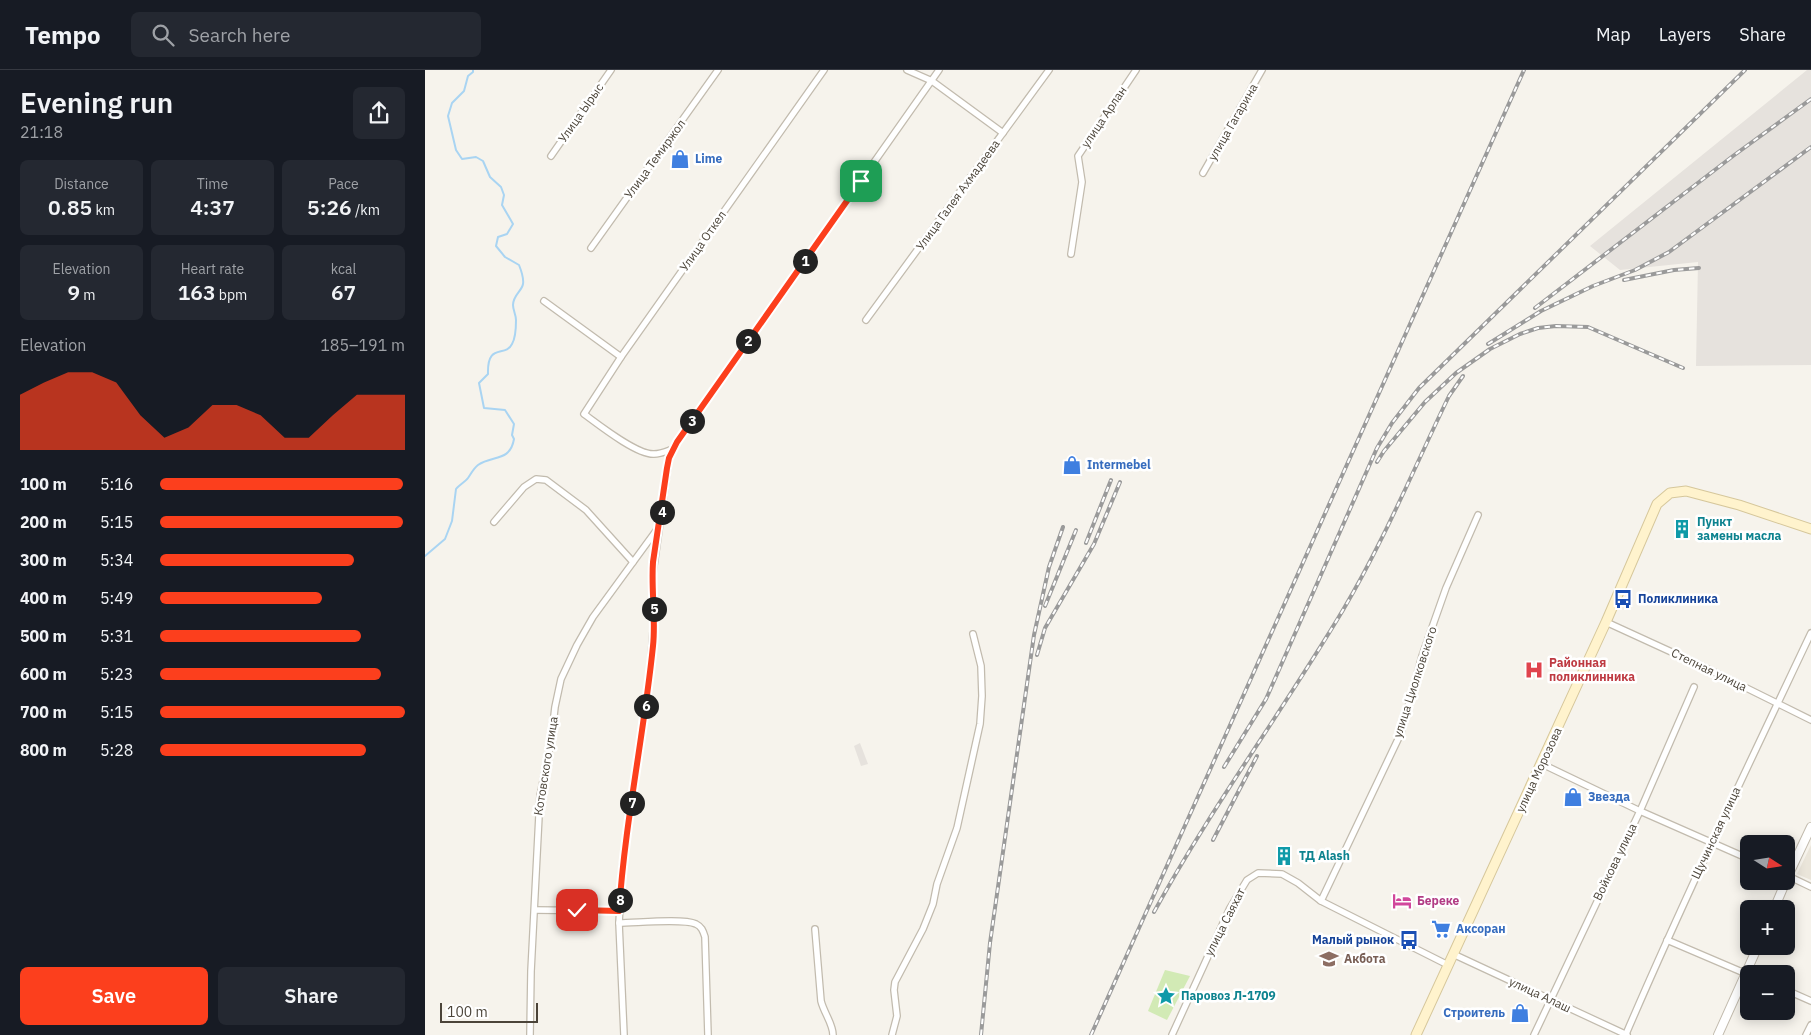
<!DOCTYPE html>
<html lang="en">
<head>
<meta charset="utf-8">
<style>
  body { margin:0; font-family:"IBM Plex Sans",sans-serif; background:#242831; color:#f1f3f6; height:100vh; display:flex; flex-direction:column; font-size:19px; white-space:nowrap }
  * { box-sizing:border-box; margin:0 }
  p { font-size:16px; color:#9ea1a6 }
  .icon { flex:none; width:28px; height:28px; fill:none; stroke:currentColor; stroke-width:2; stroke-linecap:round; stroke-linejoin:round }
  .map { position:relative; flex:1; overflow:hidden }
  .panel { display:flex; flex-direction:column; background:#171b24; width:425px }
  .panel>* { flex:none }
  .needle { width:32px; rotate:102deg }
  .buttons { position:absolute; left:1315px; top:765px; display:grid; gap:10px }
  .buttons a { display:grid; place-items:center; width:55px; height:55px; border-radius:8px; background:#171b24; box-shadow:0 2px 12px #0003; font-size:25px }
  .scale { position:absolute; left:15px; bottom:12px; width:98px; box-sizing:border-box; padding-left:5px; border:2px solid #4b4439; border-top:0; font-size:14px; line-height:18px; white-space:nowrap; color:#4b4439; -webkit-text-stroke:4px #fff; paint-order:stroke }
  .pin { position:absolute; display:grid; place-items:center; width:42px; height:42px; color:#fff; margin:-21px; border-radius:10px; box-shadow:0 2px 8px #0006 }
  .km { position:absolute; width:25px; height:25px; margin:-12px; border-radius:50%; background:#222; color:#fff; font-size:14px; line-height:25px; text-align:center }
  .round { display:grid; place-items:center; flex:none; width:52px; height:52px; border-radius:8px; background:#242831 }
  .headline { display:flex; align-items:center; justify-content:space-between; height:85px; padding:0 20px }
  h1 { font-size:28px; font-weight:600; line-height:38px }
  .metrics { display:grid; grid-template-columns:repeat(3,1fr); gap:8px; height:85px; padding:5px 20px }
  .metrics div { display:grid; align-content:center; border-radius:8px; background:#242831; text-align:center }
  .metrics b { font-size:21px; font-weight:600 }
  .metrics small { font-size:14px; font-weight:400 }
  .metrics p { font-size:14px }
  .chart { height:140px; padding:10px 20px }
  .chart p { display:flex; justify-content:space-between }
  .chart svg { width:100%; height:90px; margin-top:5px; fill:#fc3f1d; opacity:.7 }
  .cta { display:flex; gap:10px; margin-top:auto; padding:10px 20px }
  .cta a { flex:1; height:58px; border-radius:8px; background:#fc3f1d; color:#fff; font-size:20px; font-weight:600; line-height:58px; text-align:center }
  .cta a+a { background:#242831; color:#f1f3f6 }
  ul { padding:0 20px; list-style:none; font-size:16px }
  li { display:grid; grid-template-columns:80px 60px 1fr; align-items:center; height:38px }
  li i { height:12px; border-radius:6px; background:#fc3f1d }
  header { display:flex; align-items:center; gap:30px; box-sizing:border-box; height:70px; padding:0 25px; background:#171b24; border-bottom:1px solid #363941 }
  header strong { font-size:24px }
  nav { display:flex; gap:28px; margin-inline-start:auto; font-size:18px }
  .search { width:350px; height:45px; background:#242831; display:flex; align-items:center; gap:12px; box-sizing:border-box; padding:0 18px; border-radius:8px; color:#9ea1a6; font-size:19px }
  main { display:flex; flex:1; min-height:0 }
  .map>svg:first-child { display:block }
  .residential { fill:#eae5da }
  .industrial { fill:#e6e2dd }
  .green { fill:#d2eab5 }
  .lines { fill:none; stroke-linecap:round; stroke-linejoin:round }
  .stream { stroke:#a9d4f2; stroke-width:2 }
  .minor-casing { stroke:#c2bbae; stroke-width:8 }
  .tertiary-casing { stroke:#c2bbae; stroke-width:10 }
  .secondary-casing { stroke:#d6c79b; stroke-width:11 }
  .minor { stroke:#fff; stroke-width:5.5 }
  .tertiary { stroke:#fff; stroke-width:8 }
  .secondary { stroke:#fff3cd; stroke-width:9 }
  .rail-casing { stroke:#9a9a9a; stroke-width:4 }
  .rail { stroke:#fff; stroke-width:2; stroke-dasharray:5.5; stroke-linecap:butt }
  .route-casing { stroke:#fff; stroke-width:10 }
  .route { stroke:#fc3f1d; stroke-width:6 }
  .labels { text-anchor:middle; stroke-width:5; stroke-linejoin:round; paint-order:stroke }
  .street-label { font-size:12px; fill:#4b4439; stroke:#fff }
  .shop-label { font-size:12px; font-weight:bold; fill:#366cbe; stroke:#fff; text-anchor:start }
  .culture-label { font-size:12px; font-weight:bold; fill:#0d838f; stroke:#fff; text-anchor:start }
  .transit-label { font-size:12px; font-weight:bold; fill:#164399; stroke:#fff; text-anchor:start }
  .health-label { font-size:12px; font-weight:bold; fill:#be3a42; stroke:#fff; text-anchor:start }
  .hotel-label { font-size:12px; font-weight:bold; fill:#b23c85; stroke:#fff; text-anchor:start }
  .education-label { font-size:12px; font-weight:bold; fill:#785e54; stroke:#fff; text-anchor:start }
</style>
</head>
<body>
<header>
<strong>Tempo</strong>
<div class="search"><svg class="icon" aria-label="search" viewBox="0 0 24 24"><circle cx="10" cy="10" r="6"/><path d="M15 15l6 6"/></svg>Search here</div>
<nav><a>Map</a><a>Layers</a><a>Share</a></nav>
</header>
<main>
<section class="panel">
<div class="headline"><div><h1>Evening run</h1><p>21:18</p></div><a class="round"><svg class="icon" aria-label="share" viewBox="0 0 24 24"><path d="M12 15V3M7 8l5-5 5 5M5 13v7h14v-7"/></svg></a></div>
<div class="metrics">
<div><p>Distance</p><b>0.85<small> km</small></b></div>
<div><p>Time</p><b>4:37</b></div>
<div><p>Pace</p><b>5:26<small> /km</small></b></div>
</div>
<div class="metrics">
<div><p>Elevation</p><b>9<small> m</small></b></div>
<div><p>Heart rate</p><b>163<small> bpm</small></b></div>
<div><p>kcal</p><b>67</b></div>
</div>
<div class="chart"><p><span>Elevation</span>185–191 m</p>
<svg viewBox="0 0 160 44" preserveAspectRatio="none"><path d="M0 44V17L10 11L20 6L30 6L40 11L50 27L60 38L70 33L80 22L90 22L100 27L110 38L120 38L130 27L140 17L150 17L160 17V44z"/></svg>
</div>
<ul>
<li><b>100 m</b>5:16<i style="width:99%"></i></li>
<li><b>200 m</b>5:15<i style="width:99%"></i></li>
<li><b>300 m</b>5:34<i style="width:79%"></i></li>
<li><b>400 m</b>5:49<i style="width:66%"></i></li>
<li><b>500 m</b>5:31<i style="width:82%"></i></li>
<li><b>600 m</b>5:23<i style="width:90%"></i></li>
<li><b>700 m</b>5:15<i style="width:100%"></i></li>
<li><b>800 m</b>5:28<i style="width:84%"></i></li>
</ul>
<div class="cta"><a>Save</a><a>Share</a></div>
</section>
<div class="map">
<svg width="1386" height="965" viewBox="0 0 1386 965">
  <rect width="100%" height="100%" fill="#f6f3ec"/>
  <polygon class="residential" points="1386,775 1386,810 1372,804"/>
  <g class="industrial">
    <polygon points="1382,0 1386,0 1386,295 1271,296 1273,192 1195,200 1165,176"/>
    <polygon points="435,673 443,694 436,696 429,676"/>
  </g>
  <polygon class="green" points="740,900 765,906 742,950 723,941"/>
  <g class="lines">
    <path class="stream" d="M0,486L20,469L27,451L31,419C34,415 40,412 43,408C46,404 48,399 53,395C68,385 85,392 89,369L87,365L89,354L80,340L59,338L54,313L63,304C62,272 80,288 87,274C90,269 91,257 91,250C91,245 88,240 88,235C88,225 97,221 98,214C99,208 96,200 94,195L80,187L71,176L73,167L82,164L88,154L77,135L79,125L76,117L65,107L58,91L51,87L37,89L31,80L23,46L27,33L39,21L43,6L48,2V0"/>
    <g class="minor-casing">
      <g id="minor">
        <polyline points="482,0 507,11 578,63"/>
        <polyline points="126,86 186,0"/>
        <polyline points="778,103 837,0"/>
        <polyline points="166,178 293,0"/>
        <polyline points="646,184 657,112 653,86 711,0"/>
        <polyline points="119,231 196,287"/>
        <polyline points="441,250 624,0"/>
        <path d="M248,379C242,381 236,384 229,384C212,385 174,355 159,344L196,287L399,0"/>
        <polyline points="69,452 99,417 111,409 121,410 161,440 208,492"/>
        <polyline points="1181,552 1277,596 1386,650"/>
        <polyline points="1117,694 1215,741 1324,789"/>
        <polyline points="1361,805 1386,817"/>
        <polyline points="896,831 976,663 997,586 1021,518 1053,445"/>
        <polyline points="110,840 194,841"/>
        <path d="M194,853C211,853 258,848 271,854C277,857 278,861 280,867L283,965"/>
        <path d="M390,859L396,931C399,943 408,954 408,965"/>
        <polyline points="1242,870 1324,905"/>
        <polyline points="1028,884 1202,965"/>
        <polyline points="1361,920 1386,931"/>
        <path d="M1201,964C1259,829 1323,696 1386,563"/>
        <polyline points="105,965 106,901 115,726 126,672 130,637 136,609 152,575 168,547 233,458"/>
        <polyline points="199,965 194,853 197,800 225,604 229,547 227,510 244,388 252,372 514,0"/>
        <polyline points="467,965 472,946 469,920 470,912 498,859 508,834 512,814 532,758 555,654 557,626 556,596 548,564"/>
        <polyline points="747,965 805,838 822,810 833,803 857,804 873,813 896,831 1023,895"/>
        <polyline points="1109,965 1215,741 1269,617"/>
        <polyline points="1381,965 1386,955"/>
      </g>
    </g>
    <g class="tertiary-casing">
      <g id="tertiary">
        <polyline points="1361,810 1386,757"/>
        <polyline points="1349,839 1361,811"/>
        <polyline points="1293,965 1333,876"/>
      </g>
    </g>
    <g class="secondary-casing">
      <polyline id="secondary" points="991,965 1181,552 1232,434 1245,423 1261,421 1314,435 1386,459"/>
    </g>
    <use href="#minor" class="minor"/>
    <use href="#tertiary" class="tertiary"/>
    <use href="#secondary" class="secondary"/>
    <g class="rail-casing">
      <g id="rail">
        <polyline points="1199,210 1249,200 1274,198"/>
        <polyline points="1110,238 1308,86 1386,29"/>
        <polyline points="1063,274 1116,241 1168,216 1210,200 1244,182 1386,77"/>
        <polyline points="952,392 959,381 1000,332 1031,303 1065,279 1095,264 1113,258 1131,256 1163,257 1258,298"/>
        <polyline points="661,473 686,410"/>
        <polyline points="620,536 651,460"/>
        <polyline points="612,585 620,558 669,474 695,412"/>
        <polyline points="799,697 841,629 849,611 952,378 967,353 994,318 1320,0"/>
        <polyline points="788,770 832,686"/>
        <path d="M729,842C786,738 857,642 918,540C958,473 990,396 1024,326L1038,306"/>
        <polyline points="556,965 565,873 609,565 624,497 638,457"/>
        <polyline points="666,965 1099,0"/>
      </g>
    </g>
    <use href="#rail" class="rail"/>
  </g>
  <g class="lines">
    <g class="route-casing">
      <path id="route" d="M152,840L194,841C200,752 219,664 228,576C231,548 226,520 228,492L242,398L244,388L252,372L436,111"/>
    </g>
    <use href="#route" class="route"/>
  </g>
  <defs>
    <g id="shop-bare" transform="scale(1.5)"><path d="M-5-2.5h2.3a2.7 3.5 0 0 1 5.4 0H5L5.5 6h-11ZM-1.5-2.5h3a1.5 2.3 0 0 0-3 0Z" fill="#3f7fe0" stroke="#fff" stroke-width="2.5" paint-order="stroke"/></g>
    <g id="building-bare" transform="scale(1.5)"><path d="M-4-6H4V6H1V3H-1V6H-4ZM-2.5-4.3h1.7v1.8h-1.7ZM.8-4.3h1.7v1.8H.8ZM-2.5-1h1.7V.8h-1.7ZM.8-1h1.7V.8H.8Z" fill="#0f9aa8" stroke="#fff" stroke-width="2.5" paint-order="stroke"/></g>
    <g id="bus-bare" transform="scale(1.5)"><path d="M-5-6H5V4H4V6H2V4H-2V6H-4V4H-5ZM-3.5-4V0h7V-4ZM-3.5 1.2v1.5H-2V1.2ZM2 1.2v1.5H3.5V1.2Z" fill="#1a4fb4" stroke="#fff" stroke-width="2.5" paint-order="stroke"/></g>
    <g id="hospital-bare" transform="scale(1.5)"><path d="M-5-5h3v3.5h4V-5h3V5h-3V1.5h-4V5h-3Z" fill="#e0444e" stroke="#fff" stroke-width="2.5" paint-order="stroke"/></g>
    <g id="hotel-bare" transform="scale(1.5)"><path d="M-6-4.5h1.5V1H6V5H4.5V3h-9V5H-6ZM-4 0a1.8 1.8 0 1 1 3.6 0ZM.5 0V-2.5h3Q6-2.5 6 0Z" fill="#d1479c" stroke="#fff" stroke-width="2.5" paint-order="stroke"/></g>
    <g id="supermarket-bare" transform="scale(1.5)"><path d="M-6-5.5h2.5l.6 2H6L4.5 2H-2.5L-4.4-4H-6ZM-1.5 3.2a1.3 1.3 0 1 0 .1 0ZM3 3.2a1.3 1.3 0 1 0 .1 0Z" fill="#3f7fe0" stroke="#fff" stroke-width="2.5" paint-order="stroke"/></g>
    <g id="school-bare" transform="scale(1.5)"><path d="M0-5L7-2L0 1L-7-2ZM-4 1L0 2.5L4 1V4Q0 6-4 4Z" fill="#8d6e63" stroke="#fff" stroke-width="2.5" paint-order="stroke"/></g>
    <g id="sight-bare" transform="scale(1.5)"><path d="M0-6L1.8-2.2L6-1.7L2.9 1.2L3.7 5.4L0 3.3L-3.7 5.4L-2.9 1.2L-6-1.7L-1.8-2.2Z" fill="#0f9aa8" stroke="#fff" stroke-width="2.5" paint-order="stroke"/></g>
  </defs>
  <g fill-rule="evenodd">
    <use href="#shop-bare" x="255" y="89"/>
    <use href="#shop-bare" x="647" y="395"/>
    <use href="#building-bare" x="1257" y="459"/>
    <use href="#bus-bare" x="1198" y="529"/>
    <use href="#hospital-bare" x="1109" y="600"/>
    <use href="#shop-bare" x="1148" y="727"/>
    <use href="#building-bare" x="859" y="786"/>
    <use href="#hotel-bare" x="977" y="831"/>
    <use href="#supermarket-bare" x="1016" y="859"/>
    <use href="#bus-bare" x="984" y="870"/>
    <use href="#school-bare" x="904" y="889"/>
    <use href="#sight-bare" x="741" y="926"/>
    <use href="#shop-bare" x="1095" y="943"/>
  </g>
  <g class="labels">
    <g class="street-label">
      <text transform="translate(156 43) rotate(-55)" y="4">Улица Ырыс</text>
      <text transform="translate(679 47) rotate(-56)" y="4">улица Арлан</text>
      <text transform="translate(808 52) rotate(-60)" y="4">улица Гагарина</text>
      <text transform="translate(230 89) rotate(-54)" y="4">Улица Темиржол</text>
      <text transform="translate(533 125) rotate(-54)" y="4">Улица Галея Ахмадеева</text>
      <text transform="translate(278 171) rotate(-55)" y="4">Улица Откел</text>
      <text transform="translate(1284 600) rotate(26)" y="4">Степная улица</text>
      <text transform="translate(990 612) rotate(-72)" y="4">улица Циолковского</text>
      <text transform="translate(121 696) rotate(-81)" y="4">Котовского улица</text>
      <text transform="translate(1114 700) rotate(-65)" y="4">улица Морозова</text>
      <text transform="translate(1291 763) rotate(-65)" y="4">Щучинская улица</text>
      <text transform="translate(1190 792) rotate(-64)" y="4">Войкова улица</text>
      <text transform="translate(800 852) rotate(-63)" y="4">улица Саяхат</text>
      <text transform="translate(1115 925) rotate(25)" y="4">улица Алаш</text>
    </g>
    <g class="shop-label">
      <text x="270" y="93">Lime</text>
      <text x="662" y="399">Intermebel</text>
      <text x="1163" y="731">Звезда</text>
      <text x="1031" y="863">Аксоран</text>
      <text x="1080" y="947" text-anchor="end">Строитель</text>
    </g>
    <g class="culture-label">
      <text x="1272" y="456">Пункт<tspan x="1272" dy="14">замены масла</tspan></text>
      <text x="874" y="790">ТД Alash</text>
      <text x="756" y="930">Паровоз Л-1709</text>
    </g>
    <g class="transit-label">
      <text x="1213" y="533">Поликлиника</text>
      <text x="969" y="874" text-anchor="end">Малый рынок</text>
    </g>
    <g class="health-label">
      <text x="1124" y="597">Районная<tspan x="1124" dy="14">поликлинника</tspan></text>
    </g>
    <g class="hotel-label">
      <text x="992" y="835">Береке</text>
    </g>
    <g class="education-label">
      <text x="919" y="893">Акбота</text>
    </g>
  </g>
</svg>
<div class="buttons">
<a><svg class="needle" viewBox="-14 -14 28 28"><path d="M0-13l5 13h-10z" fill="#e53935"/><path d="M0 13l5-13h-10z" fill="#9ea1a6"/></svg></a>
<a>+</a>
<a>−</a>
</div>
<div class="scale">100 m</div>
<div class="pin" style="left:436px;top:111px;background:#1e9e55"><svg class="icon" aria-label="arrive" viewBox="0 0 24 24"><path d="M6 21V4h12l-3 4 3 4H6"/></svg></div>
<div class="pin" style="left:152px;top:840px;background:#d93025"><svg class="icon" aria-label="check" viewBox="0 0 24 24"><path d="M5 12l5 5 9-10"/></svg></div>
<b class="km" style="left:380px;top:191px">1</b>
<b class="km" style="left:323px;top:271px">2</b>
<b class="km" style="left:267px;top:351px">3</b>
<b class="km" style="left:237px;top:442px">4</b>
<b class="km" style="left:229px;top:539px">5</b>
<b class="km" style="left:221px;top:636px">6</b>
<b class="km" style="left:207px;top:733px">7</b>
<b class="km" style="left:195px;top:830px">8</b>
</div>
</main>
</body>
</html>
